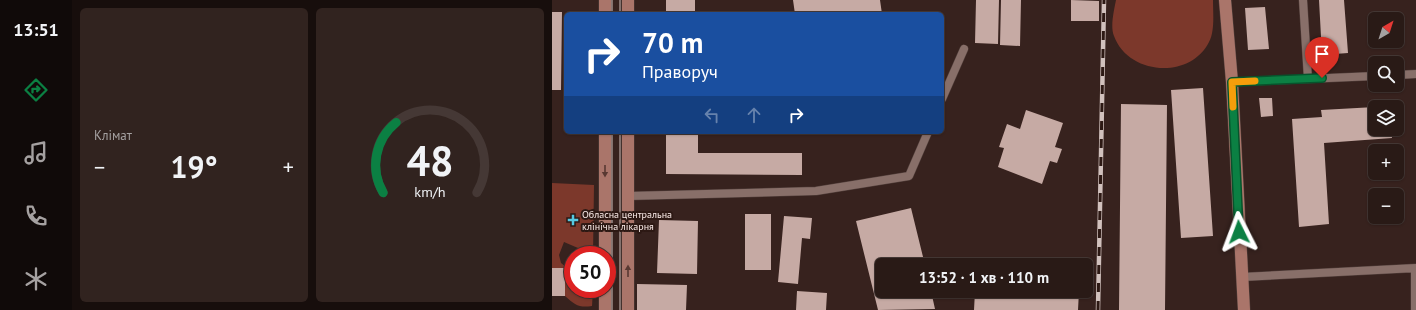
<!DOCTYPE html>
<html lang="uk">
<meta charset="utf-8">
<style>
:root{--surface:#291a16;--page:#31231f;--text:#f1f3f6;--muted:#a5a1a1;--line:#453835;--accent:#0b8043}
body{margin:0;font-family:"PT Sans",sans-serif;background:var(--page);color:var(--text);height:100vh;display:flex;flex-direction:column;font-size:15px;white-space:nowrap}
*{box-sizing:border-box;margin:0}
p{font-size:13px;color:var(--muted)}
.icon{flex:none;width:22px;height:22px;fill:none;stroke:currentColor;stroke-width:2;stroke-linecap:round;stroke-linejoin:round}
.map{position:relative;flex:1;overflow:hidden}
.details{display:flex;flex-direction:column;gap:8px;padding:8px;background:#170e0c;width:480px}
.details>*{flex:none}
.top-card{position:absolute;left:12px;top:12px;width:380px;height:122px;border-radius:6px;box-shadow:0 1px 3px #0004,0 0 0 1px var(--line);background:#1a4fa0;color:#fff;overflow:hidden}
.needle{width:26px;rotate:39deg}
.controls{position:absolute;left:816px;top:12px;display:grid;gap:8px}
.controls a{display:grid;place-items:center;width:36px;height:36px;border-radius:6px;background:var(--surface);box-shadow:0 1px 3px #0004,0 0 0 1px var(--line);font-size:20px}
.speed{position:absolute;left:12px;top:246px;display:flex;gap:8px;font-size:20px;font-weight:700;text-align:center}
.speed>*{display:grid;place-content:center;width:52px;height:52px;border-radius:50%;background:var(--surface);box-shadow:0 1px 3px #0004,0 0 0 1px var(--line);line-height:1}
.speed .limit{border:6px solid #d22;background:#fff;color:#111}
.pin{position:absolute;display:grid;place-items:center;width:34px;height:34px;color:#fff;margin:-41px -17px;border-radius:50% 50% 50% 0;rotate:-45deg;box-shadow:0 0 4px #0007}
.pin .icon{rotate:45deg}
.me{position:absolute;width:44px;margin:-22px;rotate:357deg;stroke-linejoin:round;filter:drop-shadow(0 0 3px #0008)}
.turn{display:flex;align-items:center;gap:14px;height:84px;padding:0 12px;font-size:18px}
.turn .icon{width:52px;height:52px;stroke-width:2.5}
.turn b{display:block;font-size:28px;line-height:34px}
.lanes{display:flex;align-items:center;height:38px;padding:0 12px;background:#0003;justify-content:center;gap:20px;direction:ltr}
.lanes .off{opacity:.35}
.big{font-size:30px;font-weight:600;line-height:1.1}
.details .tile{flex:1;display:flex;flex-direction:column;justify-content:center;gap:6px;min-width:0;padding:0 14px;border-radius:6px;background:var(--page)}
.details .dial{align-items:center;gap:0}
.dial svg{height:104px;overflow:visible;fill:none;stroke:var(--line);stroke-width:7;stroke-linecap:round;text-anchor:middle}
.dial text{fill:var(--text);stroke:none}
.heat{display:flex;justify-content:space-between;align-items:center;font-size:22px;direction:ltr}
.details .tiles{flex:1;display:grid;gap:8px;grid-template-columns:repeat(2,1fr)}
.trip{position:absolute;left:323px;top:258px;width:218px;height:40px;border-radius:6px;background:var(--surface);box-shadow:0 1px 3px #0004,0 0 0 1px var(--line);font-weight:600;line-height:40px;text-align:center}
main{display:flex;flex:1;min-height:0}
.tab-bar{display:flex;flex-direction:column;width:72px;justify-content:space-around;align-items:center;background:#100a09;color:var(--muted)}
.tab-bar .icon{width:28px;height:28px}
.tab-bar .active{color:var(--accent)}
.tab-bar b{font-size:18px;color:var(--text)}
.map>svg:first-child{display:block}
.forest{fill:#7c382b}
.building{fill:#c6aaa4}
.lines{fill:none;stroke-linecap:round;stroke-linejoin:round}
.lane-casing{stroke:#53413d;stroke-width:9}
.secondary-casing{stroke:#53413d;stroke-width:13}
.lane{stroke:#886f69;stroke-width:8}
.secondary{stroke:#aa756a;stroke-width:12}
.tram{stroke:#d1c1bd;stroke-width:1}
.rail-casing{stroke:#d1c1bd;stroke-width:4.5}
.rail{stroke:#2d1914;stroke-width:3;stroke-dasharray:9;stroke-linecap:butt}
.oneway{fill:#593932}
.route-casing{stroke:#07532c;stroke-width:10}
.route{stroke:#0b8043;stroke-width:7}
.slow{stroke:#f59e0b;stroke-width:7}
.poi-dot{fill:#56c9e0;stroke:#2d1914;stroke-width:1.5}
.labels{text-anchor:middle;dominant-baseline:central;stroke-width:4;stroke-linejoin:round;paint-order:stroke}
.poi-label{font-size:10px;fill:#fbece9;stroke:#2d1914;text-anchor:start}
</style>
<main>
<nav class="tab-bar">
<b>13:51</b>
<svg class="icon active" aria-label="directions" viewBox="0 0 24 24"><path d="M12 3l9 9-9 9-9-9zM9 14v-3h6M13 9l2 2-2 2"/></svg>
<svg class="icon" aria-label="music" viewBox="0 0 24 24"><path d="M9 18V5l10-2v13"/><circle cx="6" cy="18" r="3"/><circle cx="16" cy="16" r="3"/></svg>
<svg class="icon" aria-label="phone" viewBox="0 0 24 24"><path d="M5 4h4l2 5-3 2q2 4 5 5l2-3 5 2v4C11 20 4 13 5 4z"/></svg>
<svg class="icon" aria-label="climate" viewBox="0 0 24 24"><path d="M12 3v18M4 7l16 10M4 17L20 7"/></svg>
</nav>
<section class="details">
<div class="tiles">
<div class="tile"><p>Клімат</p>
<div class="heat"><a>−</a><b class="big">19°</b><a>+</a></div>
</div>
<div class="tile dial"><svg viewBox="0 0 100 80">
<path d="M14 69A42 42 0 1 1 86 69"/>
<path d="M14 69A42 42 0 0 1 24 15" stroke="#0b8043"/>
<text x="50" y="56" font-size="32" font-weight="700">48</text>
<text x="50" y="72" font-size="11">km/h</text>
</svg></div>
</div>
</section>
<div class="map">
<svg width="864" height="310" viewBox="0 0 864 310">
<rect width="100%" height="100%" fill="#37221e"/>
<path class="forest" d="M564 0H661C661 13 663 31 657 42 638 80 576 75 562 36 558 27 562 10 564 0Z
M0 183 42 185 41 255H27L26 248 12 242 7 255 9 263 14 267 17 274 21 278V289H41L40 306C27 308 23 305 13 296V268H0Z"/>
<path class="building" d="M114 0H143V14H114Z
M241 0H328L330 14H243Z
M424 0H447L446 44 423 43Z
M449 0H469L468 46 448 45Z
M519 0 547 1V21H519Z
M767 0H792L796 53 770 55Z
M713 7 717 49 696 50 693 8Z
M0 12H10L9 90H0Z
M651 88 661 236 629 238 619 90Z
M707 98H720L721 116 709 117Z
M569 104 615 105 613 310H567Z
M823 107V129H839L840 138 772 143 777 224 747 227 740 119 770 117 769 110Z
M474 110 511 123 503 147 510 149 505 163 498 161 490 184 446 167 452 148 447 147 455 124 468 129Z
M114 132H146V153H250V175L114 174Z
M359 208 373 265H330V291H379L383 309 326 310 304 221Z
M193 214H219V270H193Z
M232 216 260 218 258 239 250 238 246 284 226 282Z
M107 220 146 221 145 274 105 273Z
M0 268H13V296H0Z
M85 284 135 285 134 310H85Z
M245 291 275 293 274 310H244Z
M423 291H527L526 310H422Z"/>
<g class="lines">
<defs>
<path id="lane" d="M751 0 756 79
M845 75 864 74
M680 82 823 76
M390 99 412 49
M76 196 264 191 357 176 376 132
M863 269V310
M690 277 864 268"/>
<path id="secondary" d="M673 0 680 82 692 310
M53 14V0
M76 14V0
M53 255V132
M53 310V289
M76 310V132"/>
</defs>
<use href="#lane" class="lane-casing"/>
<use href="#secondary" class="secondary-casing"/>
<use href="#lane" class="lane"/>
<use href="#secondary" class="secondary"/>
<path class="tram" d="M60 14V0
M68 14V0
M60 310V132
M68 310V132"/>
<defs>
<path id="rail" d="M546 310 552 0"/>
</defs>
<use href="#rail" class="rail-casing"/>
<use href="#rail" class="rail"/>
</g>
<defs><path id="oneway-solid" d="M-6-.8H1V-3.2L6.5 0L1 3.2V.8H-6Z"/></defs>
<g class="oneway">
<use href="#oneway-solid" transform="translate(53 171) rotate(90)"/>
<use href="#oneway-solid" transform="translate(76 271) rotate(-90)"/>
</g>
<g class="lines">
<defs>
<path id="route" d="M687 232 680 82 770 78"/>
</defs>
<use href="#route" class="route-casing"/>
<use href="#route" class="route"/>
<path class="slow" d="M681 107 680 82 703 81"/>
</g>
<path class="poi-dot" d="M19 214h4v4h4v4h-4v4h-4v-4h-4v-4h4z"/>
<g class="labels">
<g class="poi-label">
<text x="30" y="214">Обласна центральна<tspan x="30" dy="12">клінічна лікарня</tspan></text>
</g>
</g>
</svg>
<div class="controls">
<a><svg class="needle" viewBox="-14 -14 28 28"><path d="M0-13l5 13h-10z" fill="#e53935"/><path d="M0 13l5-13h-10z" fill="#a5a1a1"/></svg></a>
<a><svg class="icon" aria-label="search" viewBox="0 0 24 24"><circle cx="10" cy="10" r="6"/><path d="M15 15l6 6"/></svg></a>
<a><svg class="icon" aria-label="layers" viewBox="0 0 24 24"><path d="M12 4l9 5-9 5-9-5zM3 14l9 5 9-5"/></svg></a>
<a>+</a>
<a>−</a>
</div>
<div class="speed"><div class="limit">50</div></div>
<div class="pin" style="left:770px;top:78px;background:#d93025"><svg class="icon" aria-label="arrive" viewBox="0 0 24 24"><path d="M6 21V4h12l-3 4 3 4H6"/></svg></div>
<svg class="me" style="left:687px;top:232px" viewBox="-20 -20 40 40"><path d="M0-17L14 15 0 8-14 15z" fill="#0b8043" stroke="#fff" stroke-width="4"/></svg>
<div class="trip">13:52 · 1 хв · 110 m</div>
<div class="top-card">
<div class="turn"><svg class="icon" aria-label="right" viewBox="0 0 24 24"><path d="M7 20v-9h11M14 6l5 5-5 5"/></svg><div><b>70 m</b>Праворуч</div></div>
<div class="lanes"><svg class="icon off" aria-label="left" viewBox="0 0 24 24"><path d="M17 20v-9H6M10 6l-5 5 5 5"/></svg><svg class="icon off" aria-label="ahead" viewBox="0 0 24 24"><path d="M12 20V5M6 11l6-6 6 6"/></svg><svg class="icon" aria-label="right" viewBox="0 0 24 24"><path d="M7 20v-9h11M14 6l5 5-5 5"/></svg></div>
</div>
</div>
</main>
